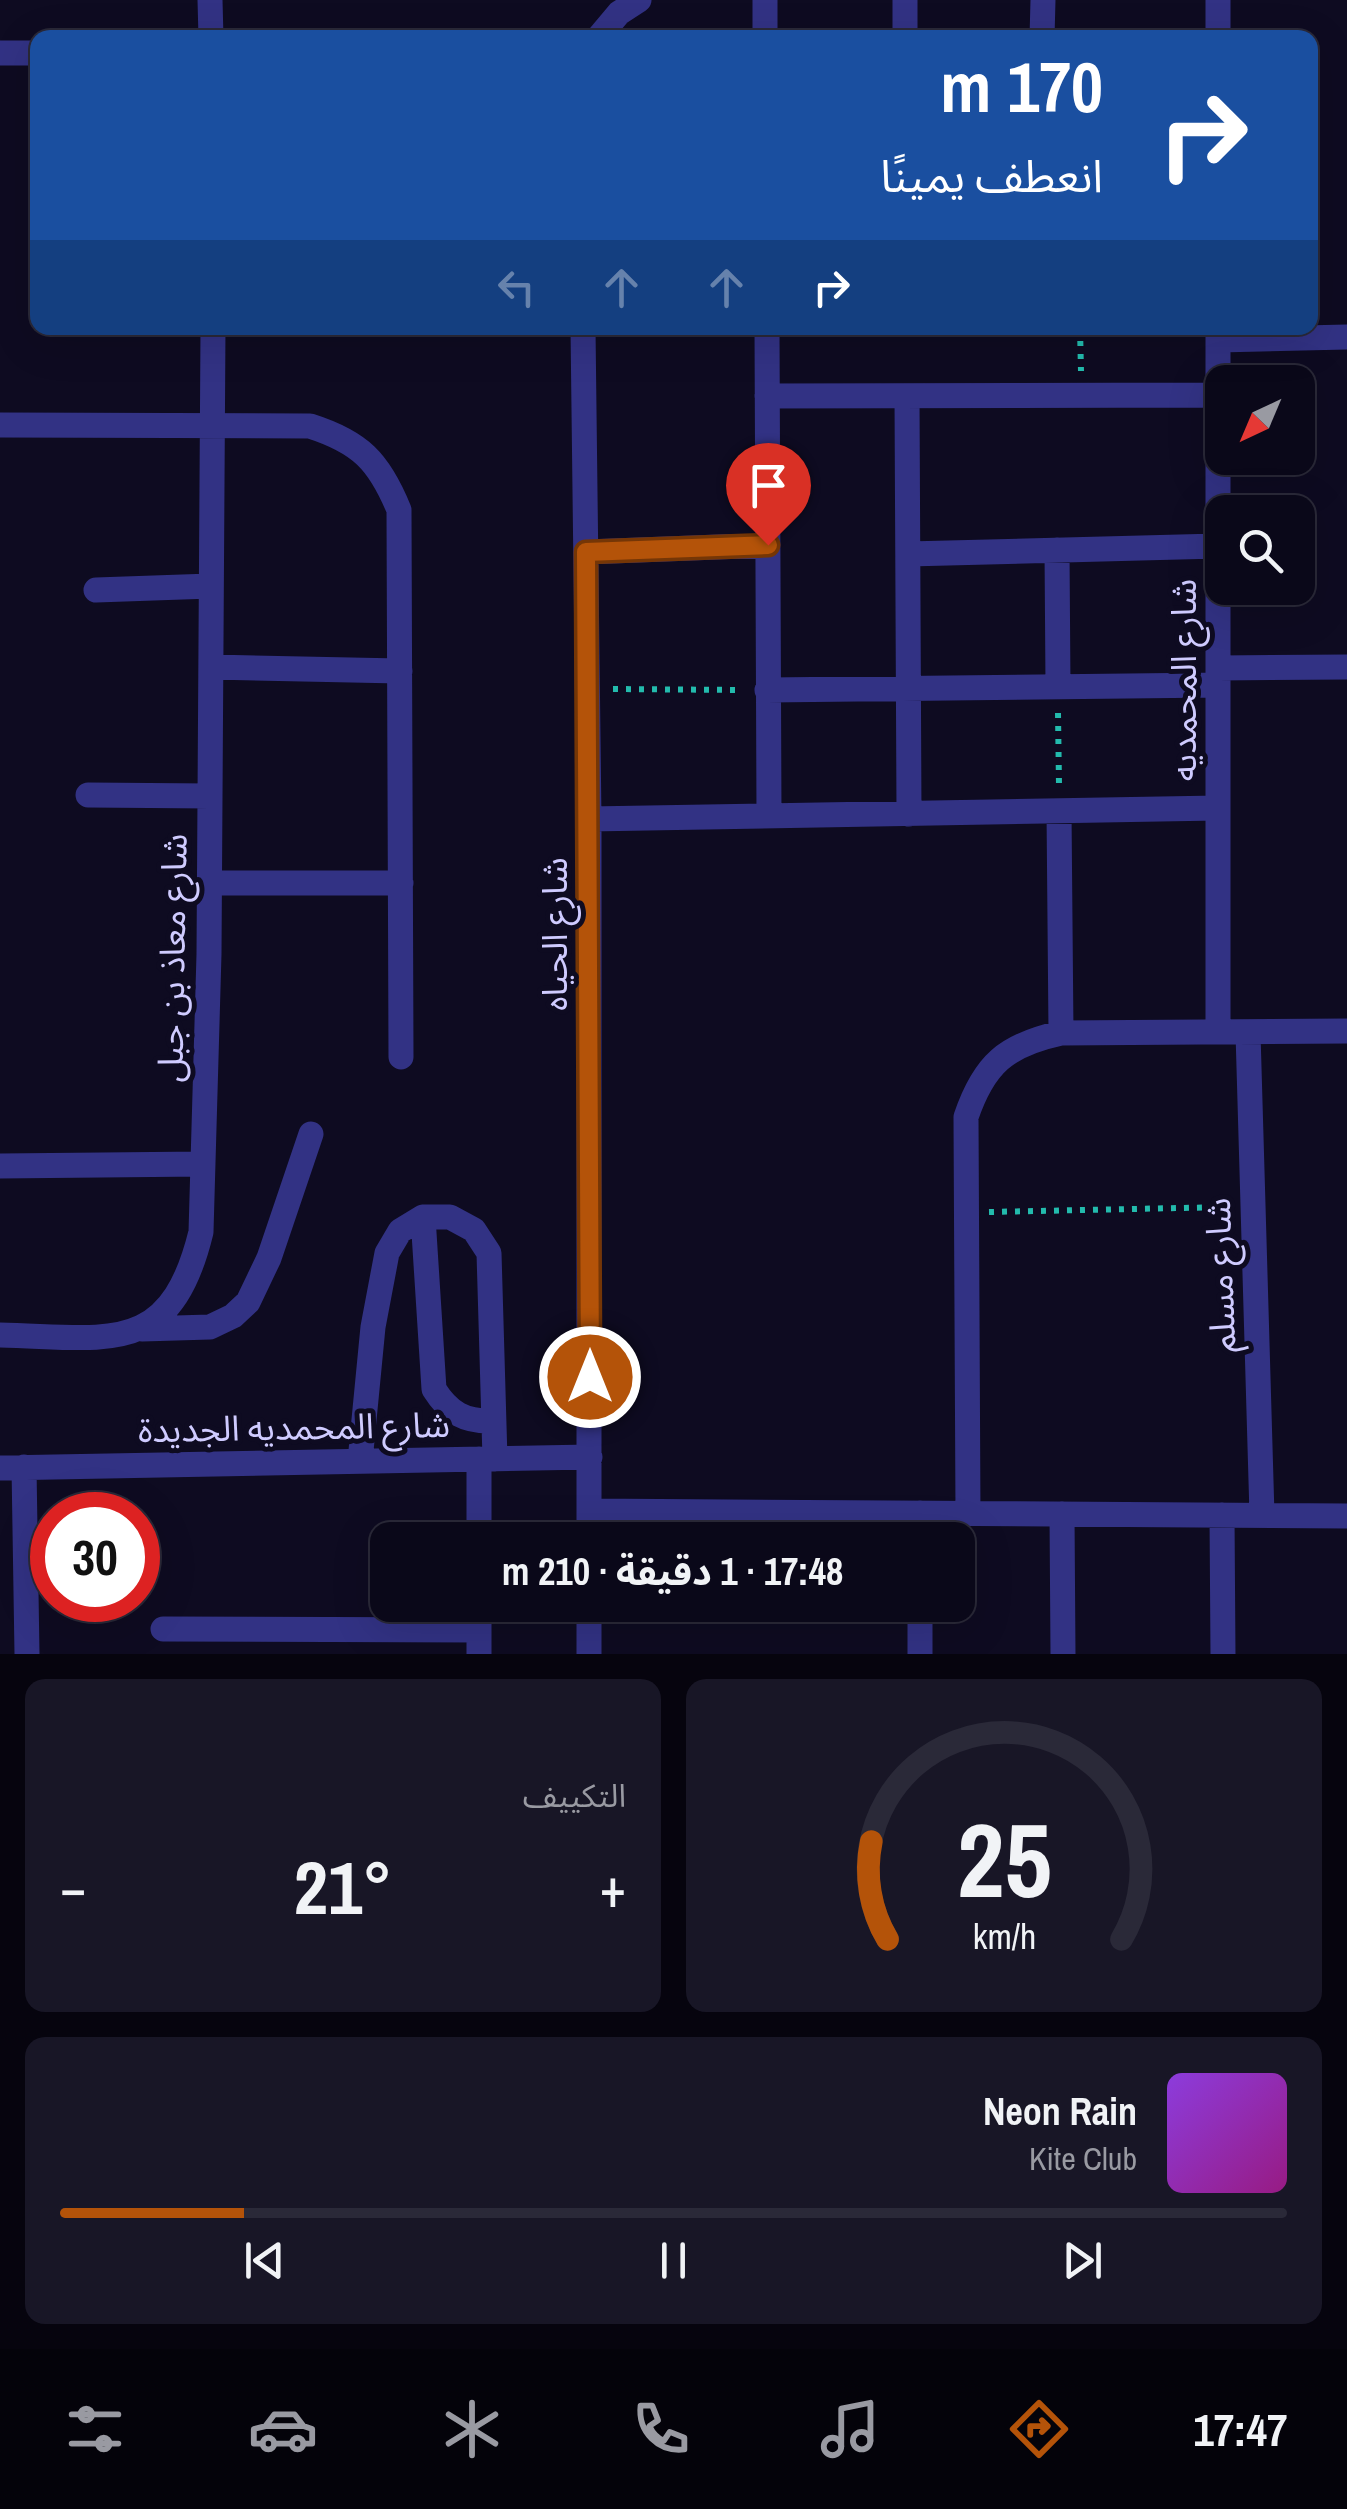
<!DOCTYPE html>
<html lang="ar">
<meta charset="utf-8">
<style>
:root{--surface:#0a0819;--page:#181626;--text:#f1f3f6;--muted:#999aa2;--line:#2a2938;--accent:#b45309}
body{margin:0;font-family:"Archivo Narrow","Noto Sans Arabic",sans-serif;background:var(--page);color:var(--text);direction:rtl;height:100vh;display:flex;flex-direction:column;font-size:38px;white-space:nowrap}
*{box-sizing:border-box;margin:0}
p{font-size:32px;color:var(--muted)}
.icon{flex:none;width:55px;height:55px;fill:none;stroke:currentColor;stroke-width:2;stroke-linecap:round;stroke-linejoin:round}
.map{position:relative;height:1654px;overflow:hidden;direction:ltr}
.details{display:flex;flex-direction:column;gap:25px;padding:25px;background:#06040e;flex:1}
.details>*{flex:none}
.hud{position:absolute;left:30px;top:30px;width:1288px;height:305px;border-radius:20px;box-shadow:0 10px 40px #0002,0 0 0 2px var(--line);direction:rtl;background:#1a4fa0;color:#fff;overflow:hidden}
.needle{width:65px;rotate:224deg}
.fabs{position:absolute;left:1205px;top:365px;display:grid;gap:20px}
.fabs a{display:grid;place-items:center;width:110px;height:110px;border-radius:20px;background:var(--surface);box-shadow:0 10px 40px #0002,0 0 0 2px var(--line);font-size:50px}
.speed{position:absolute;left:30px;top:1492px;display:flex;gap:20px;font-size:50px;font-weight:700;text-align:center}
.speed>*{display:grid;place-content:center;width:130px;height:130px;border-radius:50%;background:var(--surface);box-shadow:0 10px 40px #0002,0 0 0 2px var(--line);line-height:1}
.speed .limit{border:15px solid #d22;background:#fff;color:#111}
.pin{position:absolute;display:grid;place-items:center;width:85px;height:85px;color:#fff;margin:-102px -42px;border-radius:50% 50% 50% 0;rotate:-45deg;box-shadow:0 0 10px #0007}
.pin .icon{rotate:45deg}
.me{position:absolute;width:110px;margin:-55px;rotate:0deg;stroke-linejoin:round;filter:drop-shadow(0 0 8px #0008)}
.turn{display:flex;align-items:center;gap:35px;height:210px;padding:0 50px;font-size:45px}
.turn .icon{width:130px;height:130px;stroke-width:2.5}
.turn b{display:block;font-size:70px;line-height:85px}
.lanes{display:flex;align-items:center;height:95px;padding:0 50px;background:#0003;justify-content:center;gap:50px;direction:ltr}
.lanes .off{opacity:.35}
.big{font-size:75px;font-weight:700;line-height:1.1}
.details .tile{flex:1;display:flex;flex-direction:column;justify-content:center;gap:15px;min-width:0;padding:0 35px;border-radius:20px;background:var(--page)}
.details .dial{align-items:center;gap:0}
.dial svg{height:260px;overflow:visible;fill:none;stroke:var(--line);stroke-width:7;stroke-linecap:round;text-anchor:middle}
.dial text{fill:var(--text);stroke:none}
.song{display:flex;align-items:center;gap:30px}
.cover{width:120px;height:120px;border-radius:15px;background:linear-gradient(135deg,hsl(270 70% 55%),hsl(310 70% 35%))}
.played{height:10px;border-radius:5px;background:linear-gradient(90deg,var(--accent) 15%,var(--line) 15%)}
.keys{display:flex;justify-content:space-around;direction:ltr}
.heat{display:flex;justify-content:space-between;align-items:center;font-size:55px;direction:ltr}
.details .tiles{flex:1;display:grid;gap:25px;grid-template-columns:1fr 1fr}
.tile:last-child{grid-column:span 2}
.trip{position:absolute;left:370px;top:1522px;width:605px;height:100px;border-radius:20px;background:var(--surface);box-shadow:0 10px 40px #0002,0 0 0 2px var(--line);font-weight:700;line-height:100px;text-align:center;direction:rtl}
.dock{display:flex;height:160px;justify-content:space-around;align-items:center;background:#04030a;color:var(--muted)}
.dock .icon{width:70px;height:70px}
.dock .current{color:var(--accent)}
.dock b{font-size:45px;color:var(--text)}
.map>svg:first-child{display:block}
.lines{fill:none;stroke-linecap:round;stroke-linejoin:round}
.path{stroke:#23bbad;stroke-width:6;stroke-dasharray:5 8;stroke-linecap:butt}
.minor{stroke:#323284;stroke-width:25}
.route-casing{stroke:#753606;stroke-width:25}
.route{stroke:#b45309;stroke-width:18}
.labels{text-anchor:middle;dominant-baseline:central;stroke-width:10;stroke-linejoin:round;paint-order:stroke}
.street-label{font-size:35px;fill:#cfcbff;stroke:#0e0b21}
</style>
<div class="map">
<svg width="1347" height="1654" viewBox="0 0 1347 1654">
<rect width="100%" height="100%" fill="#0e0b21"/>
<g class="lines">
<path class="path" d="M1080 328 1081 371
M613 689 741 690
M1058 713 1059 785
M989 1212 1227 1207"/>
<path class="minor" d="M210 0 211 38
M765 0V38
M905 0V38
M1218 0V38
M598 38 619 13 639 0
M1042 38 1043 0
M0 53H38
M583 328 589 819V1540
M767 328 769 816
M1218 340 1347 337
M767 396 1218 395
M907 396 909 814
M0 425 310 426C360 442 379 461 399 510L401 1057
M1057 550 1058 687
M586 552 768 545
M908 554 1218 546
M96 590 211 586
M211 667 400 671
M1218 668 1347 667
M767 690 1217 685
M88 795 210 796
M1059 811 1061 1033
M589 819 1218 808
M209 883H401
M1218 1032V328
M1248 1033 1262 1515
M0 1166 203 1164
M423 1217 434 1389C449 1413 465 1422 493 1421
M142 1329 210 1327 233 1316 248 1302 269 1258 311 1134
M0 1335C107 1337 170 1359 201 1232L209 954 213 328
M360 1461 373 1327 387 1253 400 1231 423 1217H450L474 1230 489 1253 495 1459
M24 1467 27 1654
M0 1468 590 1457
M589 1511 1347 1516
M920 1513V1540
M968 1514 966 1117C984 1064 1006 1045 1061 1033L1347 1031
M1062 1514 1063 1654
M1222 1515 1223 1654
M479 1540V1459
M479 1605V1654
M920 1605V1654
M163 1629 479 1630
M589 1654V1605"/>
</g>
<g class="lines">
<defs>
<path id="route" d="M590 1377 586 552 768 545"/>
</defs>
<use href="#route" class="route-casing"/>
<use href="#route" class="route"/>
</g>
<g class="labels">
<g class="street-label">
<text transform="translate(1183 680) rotate(-90)">شارع المحمديه</text>
<text transform="translate(554 934) rotate(-90)">شارع الحياه</text>
<text transform="translate(172 958) rotate(-89)">شارع معاذ بن جبل</text>
<text transform="translate(1220 1275) rotate(-92)">شارع مسلم</text>
<text transform="translate(294 1427) rotate(-1)">شارع المحمديه الجديدة</text>
</g>
</g>
</svg>
<div class="fabs">
<a><svg class="needle" viewBox="-14 -14 28 28"><path d="M0-13l5 13h-10z" fill="#e53935"/><path d="M0 13l5-13h-10z" fill="#999aa2"/></svg></a>
<a><svg class="icon" aria-label="search" viewBox="0 0 24 24"><circle cx="10" cy="10" r="6"/><path d="M15 15l6 6"/></svg></a>
</div>
<div class="speed"><div class="limit">30</div></div>
<div class="pin" style="left:768px;top:545px;background:#d93025"><svg class="icon" aria-label="arrive" viewBox="0 0 24 24"><path d="M6 21V4h12l-3 4 3 4H6"/></svg></div>
<svg class="me" style="left:590px;top:1377px" viewBox="-20 -20 40 40"><circle r="17" fill="#b45309" stroke="#fff" stroke-width="3"/><path d="M0-11L8 9 0 5-8 9z" fill="#fff"/></svg>
<div class="trip">17:48 · 1 دقيقة · 210 m</div>
<div class="hud">
<div class="turn"><svg class="icon" aria-label="right" viewBox="0 0 24 24"><path d="M7 20v-9h11M14 6l5 5-5 5"/></svg><div><b>170 m</b>انعطف يمينًا</div></div>
<div class="lanes"><svg class="icon off" aria-label="left" viewBox="0 0 24 24"><path d="M17 20v-9H6M10 6l-5 5 5 5"/></svg><svg class="icon off" aria-label="ahead" viewBox="0 0 24 24"><path d="M12 20V5M6 11l6-6 6 6"/></svg><svg class="icon off" aria-label="ahead" viewBox="0 0 24 24"><path d="M12 20V5M6 11l6-6 6 6"/></svg><svg class="icon" aria-label="right" viewBox="0 0 24 24"><path d="M7 20v-9h11M14 6l5 5-5 5"/></svg></div>
</div>
</div>
<section class="details">
<div class="tiles">
<div class="tile dial"><svg viewBox="0 0 100 80">
<path d="M14 69A42 42 0 1 1 86 69"/>
<path d="M14 69A42 42 0 0 1 9 39" stroke="#b45309"/>
<text x="50" y="56" font-size="32" font-weight="700">25</text>
<text x="50" y="72" font-size="11">km/h</text>
</svg></div>
<div class="tile"><p>التكييف</p>
<div class="heat"><a>−</a><b class="big">21°</b><a>+</a></div>
</div>
<div class="tile">
<div class="song"><i class="cover"></i><div><b>Neon Rain</b><p>Kite Club</p></div></div>
<div class="played"></div>
<div class="keys"><svg class="icon" aria-label="previous" viewBox="0 0 24 24"><path d="M18 5L8 12l10 7zM5 5v14"/></svg><svg class="icon" aria-label="pause" viewBox="0 0 24 24"><path d="M8 5v14M16 5v14"/></svg><svg class="icon" aria-label="next" viewBox="0 0 24 24"><path d="M6 5l10 7-10 7zM19 5v14"/></svg></div>
</div>
</div>
</section>
<nav class="dock">
<b>17:47</b>
<svg class="icon current" aria-label="directions" viewBox="0 0 24 24"><path d="M12 3l9 9-9 9-9-9zM9 14v-3h6M13 9l2 2-2 2"/></svg>
<svg class="icon" aria-label="music" viewBox="0 0 24 24"><path d="M9 18V5l10-2v13"/><circle cx="6" cy="18" r="3"/><circle cx="16" cy="16" r="3"/></svg>
<svg class="icon" aria-label="phone" viewBox="0 0 24 24"><path d="M5 4h4l2 5-3 2q2 4 5 5l2-3 5 2v4C11 20 4 13 5 4z"/></svg>
<svg class="icon" aria-label="climate" viewBox="0 0 24 24"><path d="M12 3v18M4 7l16 10M4 17L20 7"/></svg>
<svg class="icon" aria-label="car" viewBox="0 0 24 24"><path d="M5 17H2v-5l4-1 3-4h7l3 4 3 1v5h-3M9 17h6M6 11h13"/><circle cx="7" cy="17" r="2"/><circle cx="17" cy="17" r="2"/></svg>
<svg class="icon" aria-label="filters" viewBox="0 0 24 24"><path d="M4 7h16M4 17h16"/><circle cx="9" cy="7" r="2"/><circle cx="15" cy="17" r="2"/></svg>
</nav>
